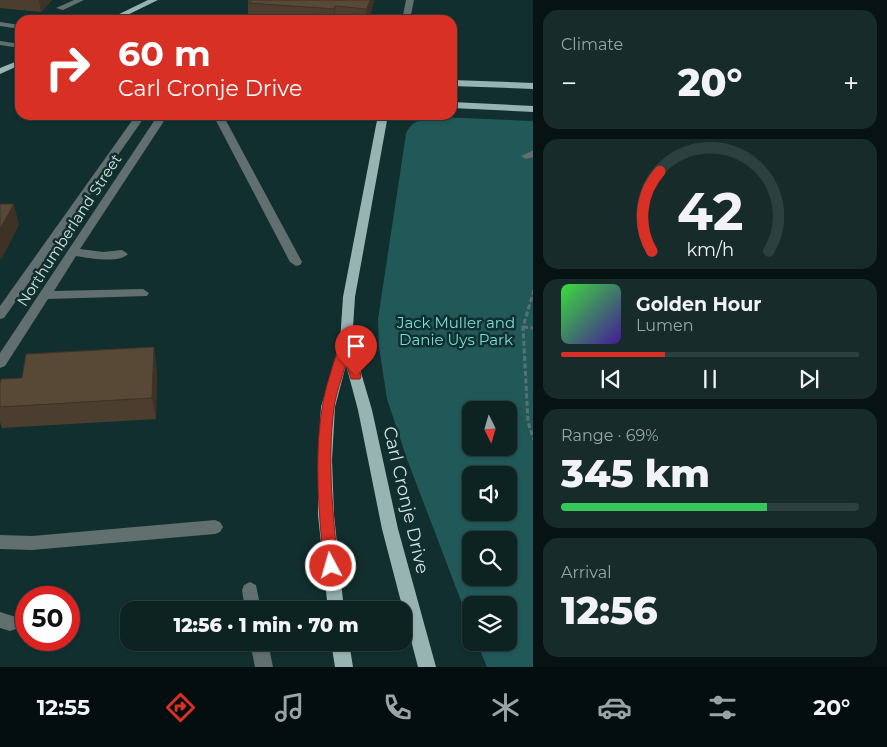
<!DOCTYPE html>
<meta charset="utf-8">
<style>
:root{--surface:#0d2322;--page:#162b2a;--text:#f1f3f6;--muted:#9aa4a5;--line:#2d4040;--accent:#d93025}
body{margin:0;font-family:Montserrat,sans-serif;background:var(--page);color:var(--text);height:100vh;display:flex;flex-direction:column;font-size:19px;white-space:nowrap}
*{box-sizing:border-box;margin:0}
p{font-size:16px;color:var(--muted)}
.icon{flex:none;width:28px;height:28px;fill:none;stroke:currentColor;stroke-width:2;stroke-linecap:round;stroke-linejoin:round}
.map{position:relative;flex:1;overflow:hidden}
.side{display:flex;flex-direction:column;gap:10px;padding:10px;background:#071313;width:354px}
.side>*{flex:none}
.top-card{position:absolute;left:15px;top:15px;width:442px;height:105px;border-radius:15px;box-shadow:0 1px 4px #0004,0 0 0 1px var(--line);background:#d93025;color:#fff;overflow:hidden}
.needle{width:32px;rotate:175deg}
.buttons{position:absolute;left:462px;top:401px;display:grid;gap:10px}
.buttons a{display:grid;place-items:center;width:55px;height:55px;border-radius:10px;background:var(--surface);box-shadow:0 1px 4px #0004,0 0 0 1px var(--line);font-size:25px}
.speed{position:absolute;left:15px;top:586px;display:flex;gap:10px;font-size:25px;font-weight:700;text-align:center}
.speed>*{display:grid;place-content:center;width:65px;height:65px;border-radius:50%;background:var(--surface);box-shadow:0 1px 4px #0004,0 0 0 1px var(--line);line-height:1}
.speed .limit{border:8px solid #d22;background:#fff;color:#111}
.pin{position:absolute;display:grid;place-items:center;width:42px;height:42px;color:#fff;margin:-51px -21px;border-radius:50% 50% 50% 0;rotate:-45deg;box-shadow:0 0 5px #0007}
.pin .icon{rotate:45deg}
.me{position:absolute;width:55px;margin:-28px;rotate:354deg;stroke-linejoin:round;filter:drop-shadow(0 0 4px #0008)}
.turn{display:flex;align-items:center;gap:18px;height:105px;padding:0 20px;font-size:22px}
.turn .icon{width:65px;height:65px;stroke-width:2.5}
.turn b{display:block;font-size:35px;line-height:42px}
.big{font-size:38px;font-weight:800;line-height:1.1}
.side .tile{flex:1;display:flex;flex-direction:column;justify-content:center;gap:8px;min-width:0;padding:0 18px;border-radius:15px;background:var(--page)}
.side .dial{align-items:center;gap:0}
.dial svg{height:130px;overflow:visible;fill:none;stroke:var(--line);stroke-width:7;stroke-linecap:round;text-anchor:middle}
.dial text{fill:var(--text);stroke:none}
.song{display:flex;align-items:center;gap:15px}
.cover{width:60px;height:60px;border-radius:8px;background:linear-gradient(135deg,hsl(120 70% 55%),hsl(260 70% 35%))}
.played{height:5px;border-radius:2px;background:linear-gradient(90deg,var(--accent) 35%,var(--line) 35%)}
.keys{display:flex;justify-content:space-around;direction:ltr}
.heat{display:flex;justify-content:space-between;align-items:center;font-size:28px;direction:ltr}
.charge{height:8px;border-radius:4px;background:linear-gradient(90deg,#34c759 69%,var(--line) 0)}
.trip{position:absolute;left:120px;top:601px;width:292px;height:50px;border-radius:15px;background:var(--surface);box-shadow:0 1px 4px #0004,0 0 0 1px var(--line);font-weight:800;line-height:50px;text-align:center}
.tab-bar{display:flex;height:80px;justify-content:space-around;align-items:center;background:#050e0e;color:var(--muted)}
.tab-bar .icon{width:35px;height:35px}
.tab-bar .active{color:var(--accent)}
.tab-bar b{font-size:22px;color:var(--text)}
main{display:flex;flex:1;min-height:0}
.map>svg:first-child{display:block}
.green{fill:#215958;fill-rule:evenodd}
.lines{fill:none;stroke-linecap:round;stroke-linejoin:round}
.path{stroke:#587170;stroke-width:3;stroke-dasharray:5 2.5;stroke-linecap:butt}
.minor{fill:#616f6e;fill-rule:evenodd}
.major{fill:#98b4b2;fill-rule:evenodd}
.wall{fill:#4c3e2e}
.shaded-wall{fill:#3e3226}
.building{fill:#584836;stroke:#3e3226}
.route{fill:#d93025;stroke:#8d1f18}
.labels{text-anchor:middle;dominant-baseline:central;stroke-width:5;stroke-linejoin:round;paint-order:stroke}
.street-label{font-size:15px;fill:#d1e2e1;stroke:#112f2e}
.park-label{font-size:15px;fill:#78deda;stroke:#112f2e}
.near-street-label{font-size:18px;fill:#d1e2e1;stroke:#112f2e}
</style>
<main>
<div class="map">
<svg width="534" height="667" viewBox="0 0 534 667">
<rect width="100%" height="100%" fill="#112f2e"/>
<path class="green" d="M439 117 533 121V667H487L477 643 509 642V605H471V627L407 459 387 399 379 347 378 319 406 134C412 119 424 119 439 117ZM471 410H509V448H471ZM471 475H509V512H471ZM471 540H509V578H471Z"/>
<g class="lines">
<path class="path" d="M534 290 523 327 528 422 534 440
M523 327 534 328"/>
<path class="minor" d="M74 0H84L63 10 56 8Z
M406 0H414L410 20H402Z
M0 22 20 25V29L0 26Z
M0 41 20 44V48L0 45Z
M136 115H146L4 318 0 319V306Z
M158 115H168L80 249 103 252 122 250 128 254C118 264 89 258 76 256L54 291 143 289 149 293 147 296 48 299 5 366 0 368V353Z
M213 115H223L302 262 300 265 296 266 290 262Z
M534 150V157L526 159 521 156Z
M215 520 220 522 223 527 220 532 215 534 32 550 0 549V535L32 536Z
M250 582 256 585 261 610H245L242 590 244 585Z
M0 612 16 617 19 623 16 629 10 631 0 628Z
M250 642H268L273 667H255Z"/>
<path class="major" d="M148 0H158L117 20H107Z
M20 60V65L0 74V68Z
M452 80 534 83V89L452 86Z
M452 102 534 106V112L452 108Z
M378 115H388L355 297 352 342 372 410 398 529 436 667H418L382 529 358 410 346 365 335 407 332 460 334 515 344 610H328L318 515V460L321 407 340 342 343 297Z
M331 642H349L353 667H335Z"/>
</g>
<path class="wall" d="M0 0H52L41 12 0 8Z
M248 0H374L369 20H250L249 17H248Z
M157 368 156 419 2 428 0 422V382Z"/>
<path class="shaded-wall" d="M39 0H52L41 12Z
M370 0H374L369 20H366L367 9Z
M335 6 334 20V9Z
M14 204 19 225 1 260 0 256V229Z
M154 347 157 368 156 419 152 398Z"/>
<path class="building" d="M251 0H370L367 9 335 6 334 9 249 3Z
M0 204H14L0 229Z
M154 347 152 398 0 407V382L1 379 22 378 26 354Z"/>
<path class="route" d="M346 338 352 342 361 376 360 379H351L346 363C342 378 336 393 334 408 327 460 333 514 338 566L336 570 331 572 326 570 324 566C319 514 314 460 322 409 325 386 334 364 340 342Z"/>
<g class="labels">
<g class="street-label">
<text transform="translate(69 230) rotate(-57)">Northumberland Street</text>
</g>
<g class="park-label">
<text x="456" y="322">Jack Muller and<tspan x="456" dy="17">Danie Uys Park</tspan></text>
</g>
<g class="near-street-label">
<text transform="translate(406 500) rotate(77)">Carl Cronje Drive</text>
</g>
</g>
</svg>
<div class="buttons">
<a><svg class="needle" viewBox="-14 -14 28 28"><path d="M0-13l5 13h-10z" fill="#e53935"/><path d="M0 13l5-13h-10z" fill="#9aa4a5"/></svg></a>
<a><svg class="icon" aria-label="sound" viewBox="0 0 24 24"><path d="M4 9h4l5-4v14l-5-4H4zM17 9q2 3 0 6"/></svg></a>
<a><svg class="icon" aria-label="search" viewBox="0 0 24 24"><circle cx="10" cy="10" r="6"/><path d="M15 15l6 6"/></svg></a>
<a><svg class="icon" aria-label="layers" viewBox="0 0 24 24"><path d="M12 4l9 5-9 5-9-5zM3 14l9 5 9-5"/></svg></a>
</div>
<div class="speed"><div class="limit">50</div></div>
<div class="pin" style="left:356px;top:376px;background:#d93025"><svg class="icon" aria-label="arrive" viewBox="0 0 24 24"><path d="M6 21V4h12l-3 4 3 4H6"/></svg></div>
<svg class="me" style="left:331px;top:566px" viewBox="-20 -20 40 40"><circle r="17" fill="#d93025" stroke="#fff" stroke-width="3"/><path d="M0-11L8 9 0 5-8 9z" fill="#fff"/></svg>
<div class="trip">12:56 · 1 min · 70 m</div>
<div class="top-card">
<div class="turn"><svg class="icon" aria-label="right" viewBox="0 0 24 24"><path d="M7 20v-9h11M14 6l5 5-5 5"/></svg><div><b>60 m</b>Carl Cronje Drive</div></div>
</div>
</div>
<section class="side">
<div class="tile"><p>Climate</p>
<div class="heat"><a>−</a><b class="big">20°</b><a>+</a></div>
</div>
<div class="tile dial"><svg viewBox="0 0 100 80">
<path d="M14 69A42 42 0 1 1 86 69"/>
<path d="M14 69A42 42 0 0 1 19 20" stroke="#d93025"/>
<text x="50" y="56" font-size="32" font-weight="700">42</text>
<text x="50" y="72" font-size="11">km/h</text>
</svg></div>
<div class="tile">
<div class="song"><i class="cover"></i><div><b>Golden Hour</b><p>Lumen</p></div></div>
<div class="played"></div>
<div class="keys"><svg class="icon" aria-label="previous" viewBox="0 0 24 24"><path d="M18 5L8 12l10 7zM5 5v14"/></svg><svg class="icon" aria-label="pause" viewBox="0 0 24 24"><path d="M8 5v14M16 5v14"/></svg><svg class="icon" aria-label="next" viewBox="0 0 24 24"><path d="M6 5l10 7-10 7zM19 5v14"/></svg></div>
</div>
<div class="tile"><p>Range · 69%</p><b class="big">345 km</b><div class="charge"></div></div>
<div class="tile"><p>Arrival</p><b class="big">12:56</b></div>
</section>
</main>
<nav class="tab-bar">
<b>12:55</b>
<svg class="icon active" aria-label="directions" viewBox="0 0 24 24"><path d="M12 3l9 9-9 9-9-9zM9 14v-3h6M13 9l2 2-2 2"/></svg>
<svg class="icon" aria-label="music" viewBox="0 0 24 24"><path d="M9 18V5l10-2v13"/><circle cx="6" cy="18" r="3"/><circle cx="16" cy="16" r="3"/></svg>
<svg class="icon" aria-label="phone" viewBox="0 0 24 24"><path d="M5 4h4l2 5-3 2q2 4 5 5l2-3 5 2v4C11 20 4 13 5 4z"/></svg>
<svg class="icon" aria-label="climate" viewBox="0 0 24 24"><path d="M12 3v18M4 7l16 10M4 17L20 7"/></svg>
<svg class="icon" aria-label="car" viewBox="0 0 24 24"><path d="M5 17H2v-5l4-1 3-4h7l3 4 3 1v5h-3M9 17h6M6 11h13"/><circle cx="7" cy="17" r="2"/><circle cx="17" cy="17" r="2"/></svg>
<svg class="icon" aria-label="filters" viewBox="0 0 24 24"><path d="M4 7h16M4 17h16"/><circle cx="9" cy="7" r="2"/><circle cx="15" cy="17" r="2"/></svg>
<b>20°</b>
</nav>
